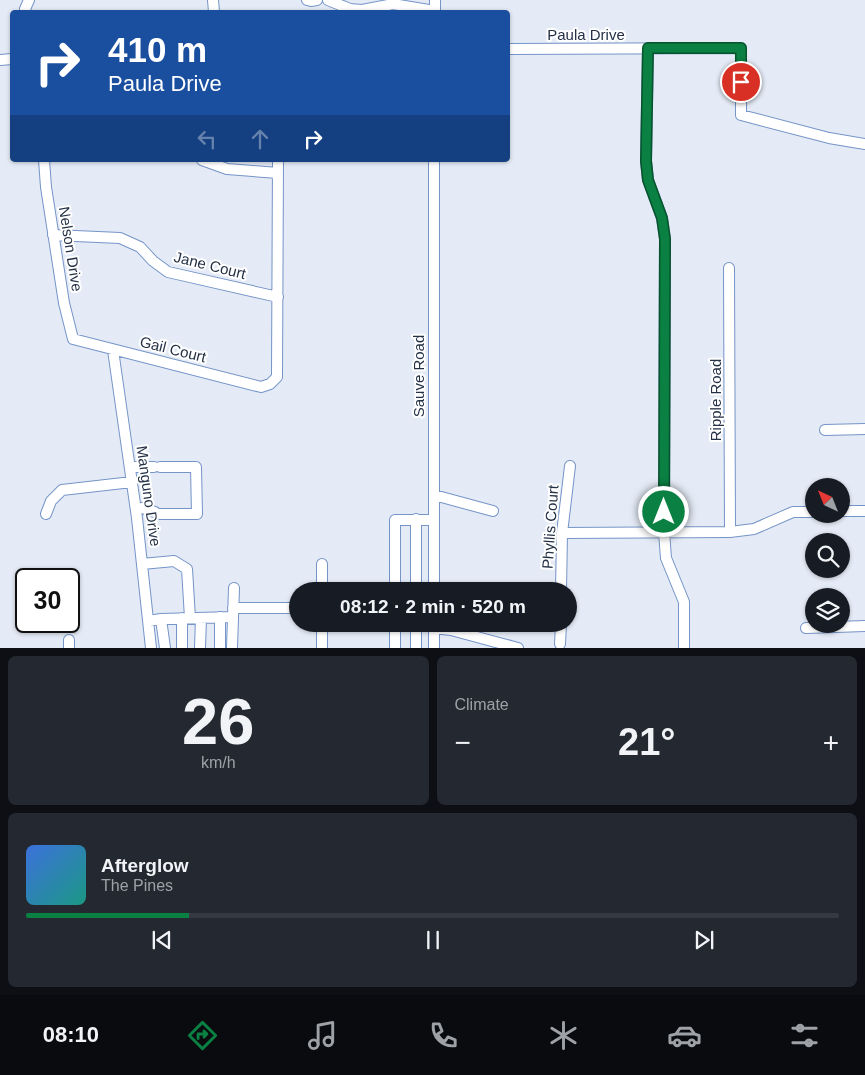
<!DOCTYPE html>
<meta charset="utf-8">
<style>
:root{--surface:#171b24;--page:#242831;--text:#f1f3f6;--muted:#9ea1a6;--line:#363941;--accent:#0b8043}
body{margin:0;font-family:Helvetica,sans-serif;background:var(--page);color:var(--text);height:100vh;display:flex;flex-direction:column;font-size:19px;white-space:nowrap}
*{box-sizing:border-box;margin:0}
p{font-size:16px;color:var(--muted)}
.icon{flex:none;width:28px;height:28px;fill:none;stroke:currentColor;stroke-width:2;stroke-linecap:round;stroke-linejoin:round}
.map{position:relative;height:648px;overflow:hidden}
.panel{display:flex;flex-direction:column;gap:8px;padding:8px;background:#0d0f14;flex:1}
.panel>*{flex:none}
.top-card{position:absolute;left:10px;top:10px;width:500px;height:152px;border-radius:5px;box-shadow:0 1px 4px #0004;background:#1a4fa0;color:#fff;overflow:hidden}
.needle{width:32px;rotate:317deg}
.controls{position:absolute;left:805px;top:478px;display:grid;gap:10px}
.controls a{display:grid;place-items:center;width:45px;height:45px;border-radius:50%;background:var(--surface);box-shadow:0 1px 4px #0004;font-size:25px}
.speed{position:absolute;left:15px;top:568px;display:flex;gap:10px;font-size:25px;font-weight:700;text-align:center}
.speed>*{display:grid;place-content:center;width:65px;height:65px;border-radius:50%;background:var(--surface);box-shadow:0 1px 4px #0004;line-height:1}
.speed .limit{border:2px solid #111;border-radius:8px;background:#fff;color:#111}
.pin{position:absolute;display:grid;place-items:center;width:42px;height:42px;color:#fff;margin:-21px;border:2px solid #fff;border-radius:50%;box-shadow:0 1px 5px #0007}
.me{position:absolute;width:55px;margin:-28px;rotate:0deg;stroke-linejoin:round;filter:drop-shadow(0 0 4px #0008)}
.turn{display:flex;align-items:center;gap:18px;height:105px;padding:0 15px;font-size:22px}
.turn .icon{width:65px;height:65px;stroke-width:2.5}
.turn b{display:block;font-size:35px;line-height:42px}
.lanes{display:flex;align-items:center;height:48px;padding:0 15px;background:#0003;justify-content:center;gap:25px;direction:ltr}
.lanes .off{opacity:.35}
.big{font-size:38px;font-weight:700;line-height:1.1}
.panel .tile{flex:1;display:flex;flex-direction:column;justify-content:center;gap:8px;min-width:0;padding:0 18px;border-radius:8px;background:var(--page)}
.panel .dial{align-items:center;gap:0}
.dial b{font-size:65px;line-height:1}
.song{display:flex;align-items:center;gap:15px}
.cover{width:60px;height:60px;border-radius:8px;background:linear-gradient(135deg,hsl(220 70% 55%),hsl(170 70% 35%))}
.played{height:5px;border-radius:2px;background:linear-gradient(90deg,var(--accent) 20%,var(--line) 20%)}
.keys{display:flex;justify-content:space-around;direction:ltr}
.heat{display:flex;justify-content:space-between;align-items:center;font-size:28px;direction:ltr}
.panel .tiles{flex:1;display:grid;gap:8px;grid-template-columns:1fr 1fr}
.tile:last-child{grid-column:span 2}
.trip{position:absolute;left:289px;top:582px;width:288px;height:50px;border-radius:25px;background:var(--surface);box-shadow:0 1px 4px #0004;font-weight:700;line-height:50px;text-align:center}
.tabs{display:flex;height:80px;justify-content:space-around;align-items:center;background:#090b0e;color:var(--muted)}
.tabs .icon{width:35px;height:35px}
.tabs .active{color:var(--accent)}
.tabs b{font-size:22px;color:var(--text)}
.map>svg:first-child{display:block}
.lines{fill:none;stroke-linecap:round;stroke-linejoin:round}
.minor-casing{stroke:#7594c8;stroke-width:12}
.minor{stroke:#fff;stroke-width:10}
.route-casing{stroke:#07532c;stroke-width:12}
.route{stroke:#0b8043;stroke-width:9}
.labels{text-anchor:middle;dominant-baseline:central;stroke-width:4;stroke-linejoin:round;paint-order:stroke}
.street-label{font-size:15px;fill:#243146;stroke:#fff}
</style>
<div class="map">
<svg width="865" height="648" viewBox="0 0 865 648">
<rect width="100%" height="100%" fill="#e4ebf6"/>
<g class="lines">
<defs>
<path id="minor" d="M213 0 214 12
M307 0 311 1 317 0
M328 0 350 9 362 10 393 4 435 11
M435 0V12
M26 12 25 9 29 0
M648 48 646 161 648 180 662 218 665 239 664 532 666 558 684 602V648
M508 49 741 48V115L829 138 865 144
M0 60 12 59
M44 160 46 187 64 303 73 339 261 387 270 384 277 377 278 160
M202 160 227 169 278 173
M53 235 120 238 140 247 153 261 168 272 278 297
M729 268 730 532
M113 350 137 518 151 648
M825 430 865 429
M130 467H154
M160 467H196L197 514H160
M434 495 493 511
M136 509 142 508 155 512
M841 511H865
M46 514 51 501 62 490 132 482
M416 519V591
M562 533 730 532 754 529 793 512H814
M142 564 174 561 187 569 190 618
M322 591V564
M395 591V520H434
M434 591V160
M561 591 562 533 570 466
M233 608H298
M161 619 165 648
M148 621 161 619 233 617
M395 624V648
M416 624V648
M434 624V648
M434 628 451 630 518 648
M806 628 865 626
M560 644 561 624
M69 648V640
M182 648V618
M200 648 201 618
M220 648V617
M232 648 234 588
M322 648V624"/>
</defs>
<use href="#minor" class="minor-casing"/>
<use href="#minor" class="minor"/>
</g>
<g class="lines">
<defs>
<path id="route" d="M664 512 665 239 662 218 648 180 646 161 648 48H741V82"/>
</defs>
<use href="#route" class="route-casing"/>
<use href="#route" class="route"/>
</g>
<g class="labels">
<g class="street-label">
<text x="586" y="34">Paula Drive</text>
<text transform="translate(71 249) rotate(81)">Nelson Drive</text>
<text transform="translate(210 265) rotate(14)">Jane Court</text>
<text transform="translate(173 349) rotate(14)">Gail Court</text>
<text transform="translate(418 376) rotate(-90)">Sauve Road</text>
<text transform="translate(715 400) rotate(-90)">Ripple Road</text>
<text transform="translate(149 496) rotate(82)">Manguno Drive</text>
<text transform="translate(550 527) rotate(-86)">Phyllis Court</text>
</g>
</g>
</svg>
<div class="controls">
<a><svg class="needle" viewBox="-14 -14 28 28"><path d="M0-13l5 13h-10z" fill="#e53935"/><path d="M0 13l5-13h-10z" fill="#9ea1a6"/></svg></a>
<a><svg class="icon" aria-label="search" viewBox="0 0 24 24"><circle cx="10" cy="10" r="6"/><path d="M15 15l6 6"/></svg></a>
<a><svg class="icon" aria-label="layers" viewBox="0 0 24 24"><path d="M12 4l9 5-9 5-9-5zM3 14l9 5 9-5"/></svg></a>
</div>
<div class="speed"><div class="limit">30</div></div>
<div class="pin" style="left:741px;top:82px;background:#d93025"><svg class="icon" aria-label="arrive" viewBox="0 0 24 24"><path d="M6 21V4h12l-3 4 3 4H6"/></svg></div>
<svg class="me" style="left:664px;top:512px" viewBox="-20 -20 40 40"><circle r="17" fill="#0b8043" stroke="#fff" stroke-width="3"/><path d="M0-11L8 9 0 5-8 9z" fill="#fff"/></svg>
<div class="trip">08:12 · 2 min · 520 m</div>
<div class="top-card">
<div class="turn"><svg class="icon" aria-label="right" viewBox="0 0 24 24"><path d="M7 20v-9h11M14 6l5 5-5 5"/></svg><div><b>410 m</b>Paula Drive</div></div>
<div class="lanes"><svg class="icon off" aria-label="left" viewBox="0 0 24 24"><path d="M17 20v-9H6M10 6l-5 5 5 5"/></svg><svg class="icon off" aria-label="ahead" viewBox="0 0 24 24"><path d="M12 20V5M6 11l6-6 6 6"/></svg><svg class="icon" aria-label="right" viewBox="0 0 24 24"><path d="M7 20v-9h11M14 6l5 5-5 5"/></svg></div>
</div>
</div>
<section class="panel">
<div class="tiles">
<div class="tile dial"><b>26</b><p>km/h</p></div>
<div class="tile"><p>Climate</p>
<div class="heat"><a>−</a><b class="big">21°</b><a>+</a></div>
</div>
<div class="tile">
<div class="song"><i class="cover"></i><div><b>Afterglow</b><p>The Pines</p></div></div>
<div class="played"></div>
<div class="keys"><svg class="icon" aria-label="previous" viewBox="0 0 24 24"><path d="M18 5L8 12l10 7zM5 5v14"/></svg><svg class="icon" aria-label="pause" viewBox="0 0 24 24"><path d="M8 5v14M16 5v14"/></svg><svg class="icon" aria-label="next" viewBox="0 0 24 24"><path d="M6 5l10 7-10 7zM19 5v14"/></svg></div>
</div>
</div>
</section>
<nav class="tabs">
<b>08:10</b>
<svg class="icon active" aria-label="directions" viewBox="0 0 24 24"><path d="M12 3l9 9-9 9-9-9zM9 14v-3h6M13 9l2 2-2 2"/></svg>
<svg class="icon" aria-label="music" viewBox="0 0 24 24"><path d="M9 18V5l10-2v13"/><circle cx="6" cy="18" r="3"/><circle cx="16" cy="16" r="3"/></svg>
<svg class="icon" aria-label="phone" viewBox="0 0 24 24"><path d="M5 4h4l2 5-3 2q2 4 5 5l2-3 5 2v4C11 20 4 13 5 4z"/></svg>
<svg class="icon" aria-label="climate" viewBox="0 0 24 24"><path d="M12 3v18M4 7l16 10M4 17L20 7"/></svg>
<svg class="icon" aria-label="car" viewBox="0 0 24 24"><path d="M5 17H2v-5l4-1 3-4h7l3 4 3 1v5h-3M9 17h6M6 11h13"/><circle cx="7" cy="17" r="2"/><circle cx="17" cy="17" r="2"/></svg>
<svg class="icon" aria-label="filters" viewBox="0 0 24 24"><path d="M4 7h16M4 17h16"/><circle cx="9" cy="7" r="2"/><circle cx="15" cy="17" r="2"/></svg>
</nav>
